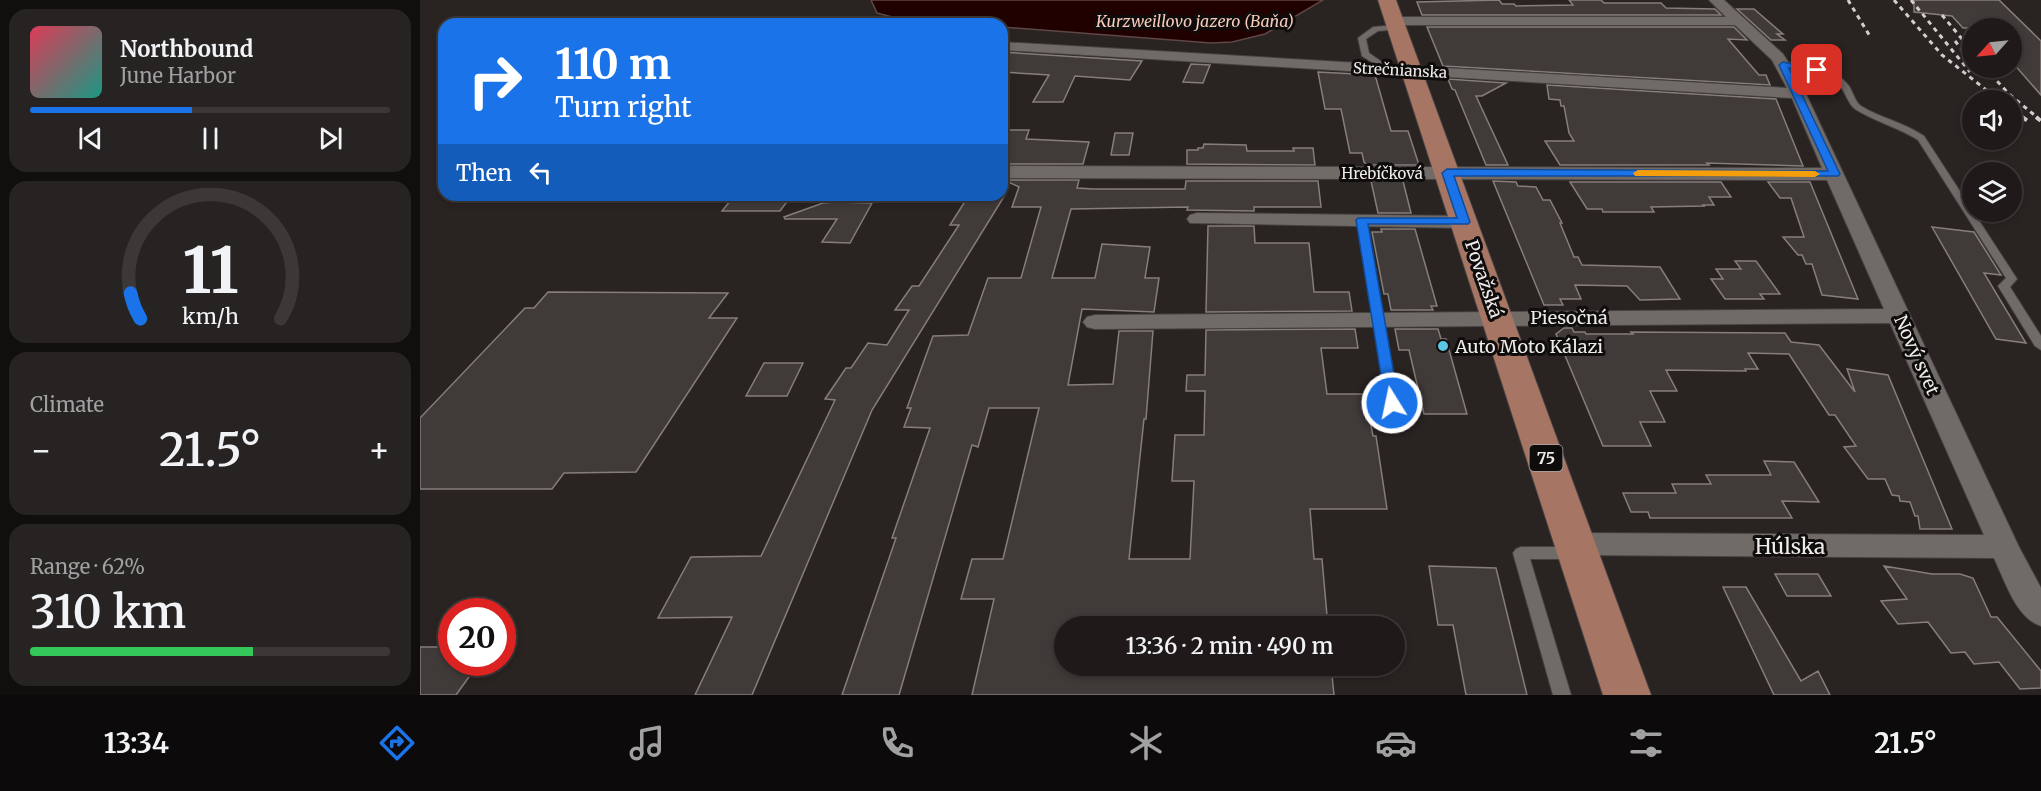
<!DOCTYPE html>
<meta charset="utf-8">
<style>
:root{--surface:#1f1a19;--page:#272322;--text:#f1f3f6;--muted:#a1a1a2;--line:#3c3838;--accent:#1a73e8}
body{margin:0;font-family:Merriweather,serif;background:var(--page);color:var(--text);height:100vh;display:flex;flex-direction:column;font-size:22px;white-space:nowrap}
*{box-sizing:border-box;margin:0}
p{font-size:20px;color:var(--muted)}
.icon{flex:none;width:33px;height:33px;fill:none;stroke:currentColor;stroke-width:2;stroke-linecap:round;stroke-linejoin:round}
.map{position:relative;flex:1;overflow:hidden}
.panel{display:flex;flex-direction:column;gap:9px;padding:9px;background:#110e0e;width:420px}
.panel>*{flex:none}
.guide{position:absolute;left:18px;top:18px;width:570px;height:183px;border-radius:18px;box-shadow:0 3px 9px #0003,0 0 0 2px var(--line);background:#1a73e8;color:#fff;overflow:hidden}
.needle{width:39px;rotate:243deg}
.fabs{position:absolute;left:1542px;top:18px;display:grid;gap:12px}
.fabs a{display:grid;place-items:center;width:60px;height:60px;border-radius:50%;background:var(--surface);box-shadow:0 3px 9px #0003,0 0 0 2px var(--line);font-size:30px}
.speed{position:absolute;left:18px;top:598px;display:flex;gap:12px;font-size:30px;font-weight:700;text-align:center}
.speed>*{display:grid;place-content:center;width:78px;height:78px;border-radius:50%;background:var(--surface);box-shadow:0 3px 9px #0003,0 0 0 2px var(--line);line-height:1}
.speed .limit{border:9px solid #d22;background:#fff;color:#111}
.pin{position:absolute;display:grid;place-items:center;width:51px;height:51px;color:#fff;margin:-26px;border-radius:12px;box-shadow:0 3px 9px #0006}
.me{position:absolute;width:66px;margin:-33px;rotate:350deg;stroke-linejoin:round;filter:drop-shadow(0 0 4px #0008)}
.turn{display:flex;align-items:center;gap:21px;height:126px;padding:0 18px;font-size:27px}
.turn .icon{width:78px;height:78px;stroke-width:2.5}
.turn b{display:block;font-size:42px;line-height:51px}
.then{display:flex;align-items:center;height:57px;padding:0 18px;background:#0003;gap:12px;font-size:22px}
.big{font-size:45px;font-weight:600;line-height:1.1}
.panel .tile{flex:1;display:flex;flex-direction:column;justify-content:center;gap:9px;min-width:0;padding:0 21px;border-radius:18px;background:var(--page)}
.panel .dial{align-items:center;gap:0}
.dial svg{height:156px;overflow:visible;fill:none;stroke:var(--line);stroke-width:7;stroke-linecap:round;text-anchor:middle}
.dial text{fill:var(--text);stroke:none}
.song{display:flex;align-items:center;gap:18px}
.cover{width:72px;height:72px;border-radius:9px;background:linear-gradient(135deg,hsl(350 70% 55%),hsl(170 70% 35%))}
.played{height:6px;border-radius:3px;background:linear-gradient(90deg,var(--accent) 45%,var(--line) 45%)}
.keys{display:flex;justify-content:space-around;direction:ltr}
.heat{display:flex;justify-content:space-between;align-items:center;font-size:33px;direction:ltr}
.charge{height:9px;border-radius:4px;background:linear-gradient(90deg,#34c759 62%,var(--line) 0)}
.trip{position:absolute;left:634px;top:616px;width:351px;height:60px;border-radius:30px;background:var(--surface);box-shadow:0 3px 9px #0003,0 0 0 2px var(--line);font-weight:600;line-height:60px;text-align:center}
.dock{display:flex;height:96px;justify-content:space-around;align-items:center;background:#0c0a0a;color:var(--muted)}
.dock .icon{width:42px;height:42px}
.dock .active{color:var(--accent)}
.dock b{font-size:27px;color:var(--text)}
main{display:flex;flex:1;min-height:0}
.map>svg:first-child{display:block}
.water{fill:#200100;stroke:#5e4746;stroke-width:1.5}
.building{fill:#403a38;stroke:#857e7c;stroke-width:1.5}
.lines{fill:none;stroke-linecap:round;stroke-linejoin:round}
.lane-casing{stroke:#464241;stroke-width:2}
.street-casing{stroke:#464241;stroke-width:2}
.primary-casing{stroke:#464241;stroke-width:2}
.lane{fill:#716b68;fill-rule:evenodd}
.street{fill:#716b68;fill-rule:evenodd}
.primary{fill:#a67564;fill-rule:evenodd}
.rail-far1{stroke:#d3cecd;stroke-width:3;stroke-dasharray:4.5 4.5;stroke-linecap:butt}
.rail{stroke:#d3cecd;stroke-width:4;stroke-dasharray:6 6;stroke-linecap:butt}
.route{fill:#1a73e8;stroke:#114b97;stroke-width:1.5}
.slow{fill:#f59e0b}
.poi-dot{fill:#5ac8e5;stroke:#0f0d0c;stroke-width:2}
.labels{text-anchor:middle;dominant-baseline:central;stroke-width:6;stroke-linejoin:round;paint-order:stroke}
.far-street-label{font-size:15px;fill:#efebea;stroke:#0f0d0c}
.far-water-label{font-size:16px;font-style:italic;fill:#f8cbbc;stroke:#0f0d0c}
.shield{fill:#0f0d0c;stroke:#aca8a7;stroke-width:1.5}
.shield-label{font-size:16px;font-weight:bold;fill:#efebea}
.street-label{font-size:18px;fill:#efebea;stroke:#0f0d0c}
.poi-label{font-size:18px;fill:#efebea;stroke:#0f0d0c;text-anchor:start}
.near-street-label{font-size:21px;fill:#efebea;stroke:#0f0d0c}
</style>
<main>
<section class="panel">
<div class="tile">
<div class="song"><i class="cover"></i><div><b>Northbound</b><p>June Harbor</p></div></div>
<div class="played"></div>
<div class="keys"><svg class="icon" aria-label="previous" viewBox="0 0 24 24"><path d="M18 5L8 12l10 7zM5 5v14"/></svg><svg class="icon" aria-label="pause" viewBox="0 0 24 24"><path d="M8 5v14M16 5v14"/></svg><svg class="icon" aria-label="next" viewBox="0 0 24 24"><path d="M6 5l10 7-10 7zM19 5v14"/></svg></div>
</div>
<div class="tile dial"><svg viewBox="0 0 100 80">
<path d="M14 69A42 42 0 1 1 86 69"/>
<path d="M14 69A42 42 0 0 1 9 56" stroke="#1a73e8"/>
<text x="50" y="56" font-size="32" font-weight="700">11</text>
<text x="50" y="72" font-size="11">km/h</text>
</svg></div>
<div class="tile"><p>Climate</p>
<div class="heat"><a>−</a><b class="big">21.5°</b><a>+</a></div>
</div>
<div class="tile"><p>Range · 62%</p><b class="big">310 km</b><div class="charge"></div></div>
</section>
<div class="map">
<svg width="1621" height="695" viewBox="0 0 1621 695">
<rect width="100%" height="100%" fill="#292321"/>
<path class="water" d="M451 0H903L845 34 812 42 791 43 582 27V24C540 24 497 25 457 13Z"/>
<path class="building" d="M1079 0 1082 4H1094L1096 6 1153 5 1149 0H1181L1184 3H1241L1246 8 1295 9 1301 15H1002L997 2Z
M1494 0H1579L1621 41V95L1592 62V28H1543L1532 16 1494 12Z
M1317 9H1334L1363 34H1357L1365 40H1351Z
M1007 27H1314L1327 40 1308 39 1339 75H1346L1350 85 1023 66Z
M582 52 675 58 722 61 710 80 655 76 643 102H613L629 75 582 72Z
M771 64 790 65 783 83 763 82Z
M898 72 955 75 971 131H988L999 165H947L944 162 942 153H930L921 109H905Z
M1028 79 1086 83 1062 96H1056L1088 165H1066L1035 90 1032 89Z
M1127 85 1356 99 1383 166 1287 163 1289 165H1140L1125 141H1154L1149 133 1144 106H1141L1140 100 1129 99Z
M582 130H609L606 139 669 142 663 164H582Z
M695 133H713L709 155H691Z
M784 144 826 145 827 151H874L873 148H893L895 165 767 164V150H778V148H783Z
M584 180H659L657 188 674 189H765L766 181H898L901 207H834V211L767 210 768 207 651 209 632 278H675L682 244 730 247 725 278H739L734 312 662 309 648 385 693 384 699 331H733L726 419H724L709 559H770L774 481H752L755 435H784L785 391H766L767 375H785L786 330 935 329 938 348H901L907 394H945L953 436H956L967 509H890L894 559H902L908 627H645V666H911L914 695H552L574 599H541L552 559H583L619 408H569L558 447 552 445 479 695H422L476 538H472L510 428 484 427 491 408H487L513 336 548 335 568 278H601L621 207H592L599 187Z
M951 181H983L991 213H958Z
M1073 181 1096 182 1098 186 1116 187 1123 200H1130L1142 223H1140L1154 257H1158L1162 265 1240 267 1260 299 1220 300 1207 286 1155 285 1161 299H1140L1143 305H1124Z
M1150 182H1301L1311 197H1289L1294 205H1283L1284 206 1231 207 1234 212H1183L1182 209H1167Z
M1348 182H1390L1438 299 1402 295 1392 264H1386L1382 255H1378L1363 237H1384L1371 198H1360Z
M315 195H372L360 211H302Z
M549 195H585L452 410 332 695H275L312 617 238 618 271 557 341 556 415 400 405 399 426 368H431L448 343 467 345 489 310H475L492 286H499L539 225H530Z
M415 202 452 203 430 243 402 242 417 219H365L364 217 403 203Z
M788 226H834L835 243H889L894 292H929L932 311 786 312Z
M1512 227 1554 232 1581 275 1564 273 1606 343 1576 339Z
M961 229H995L1017 306H1011L1013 310H971L968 294H964L952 232H962Z
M1315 261H1336L1360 294H1340L1344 299H1305L1291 279H1303L1296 269H1321Z
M128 292 308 293 289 318H317L216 472 144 473 132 489H0V418L105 308H114Z
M1144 328H1152L1154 332H1165L1166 334H1213L1211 332 1365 333 1371 342 1399 345 1435 392 1427 369 1468 375 1532 529H1500L1498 516H1495L1490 502 1480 501 1479 496 1472 495 1465 479H1448L1424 447 1436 446 1415 415H1409L1369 354 1328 353 1338 369H1325L1326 371 1246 370 1257 391H1230L1245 422H1220L1231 446H1183L1136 334Z
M975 329H1018L1021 339H1026L1047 414H1004L989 350H979Z
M344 363H383L367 396H326Z
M1344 461 1374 462 1399 502 1362 501 1372 518H1230L1228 512H1211L1203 493H1256L1252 484H1291L1286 475H1351Z
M1009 566 1076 568 1107 695H1046L1033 625H1018Z
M1464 566 1512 574H1540L1553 578 1571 617H1577L1621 671V688L1600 689 1579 662 1554 664 1545 652 1531 653 1508 622 1478 624 1461 601 1487 599Z
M1355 574H1398L1411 596H1367Z
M1303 587H1326L1381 681 1398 671 1410 695H1354Z
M0 647H32V663H59L36 695H0Z"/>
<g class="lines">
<defs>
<path id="lane" d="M976 25H979V29L958 31 946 39 949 53 969 67 970 69 966 71 942 56 938 38 953 27Z
M1360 63C1383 61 1415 67 1429 86 1433 92 1435 102 1441 106 1460 118 1483 122 1504 136L1597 279 1590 287 1621 336V350L1615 346 1578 286 1586 278 1498 140C1478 127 1455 122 1435 109 1428 104 1426 93 1420 86 1406 68 1381 70 1360 67Z
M942 217 947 220 978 403 972 407 966 403 937 220Z
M1101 547H1152L1157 549 1160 553 1157 557 1152 559H1110L1151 695H1133L1093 553 1096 549Z"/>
<path id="street" d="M1289 0H1304L1363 54 1378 77 1599 547 1621 588V626C1596 618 1585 581 1574 558L1156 555 1145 552 1141 544 1145 536 1156 533 1564 535 1470 323 675 329 667 327 663 322 667 317 675 315 1464 309 1407 180 582 178V166L1402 168 1372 98 582 50V42L1367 88 1352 60 1315 25H974L967 21 974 17H1306Z
M777 213 1044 216 1051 218 1054 222 1051 226 1044 228 770 223 767 219 770 215Z"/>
<path id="primary" d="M958 0H976L1231 695H1183Z"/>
</defs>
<use href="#lane" class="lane-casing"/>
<use href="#street" class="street-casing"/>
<use href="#primary" class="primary-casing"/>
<use href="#lane" class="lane"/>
<use href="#street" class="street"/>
<use href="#primary" class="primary"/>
<path class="rail-far1" d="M1428 0 1451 38
M1474 0 1522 55 1579 100
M1491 0 1550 72
M1522 15 1547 45
M1535 41 1552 62
M1565 68 1589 94 1618 118
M1592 109 1604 118"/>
<path class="rail" d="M1602 117 1611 123
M1616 117 1621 121"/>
</g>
<path class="route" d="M1363 62 1401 70 1397 72 1369 68 1420 174 1418 176H1034L1050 222 1048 224H948L979 403 972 408 966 406 936 220 938 218H1037L1022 173 1027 169 1408 171 1359 65Z"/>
<path class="slow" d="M1218 170 1395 171 1400 174 1395 177 1215 176 1213 173Z"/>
<circle class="poi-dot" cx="1023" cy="346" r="6"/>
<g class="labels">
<g class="far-street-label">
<text transform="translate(980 70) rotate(3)">Strečnianska</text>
<text x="962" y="173">Hrebíčková</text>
</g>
<g class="far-water-label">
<text x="775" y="21">Kurzweillovo jazero (Baňa)</text>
</g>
<rect class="shield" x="1109.5" y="445" width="33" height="26" rx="4.5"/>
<g class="shield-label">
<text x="1126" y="458">75</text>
</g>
<g class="street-label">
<text transform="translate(1064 279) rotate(71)">Považská</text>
<text x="1149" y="317">Piesočná</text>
<text transform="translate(1497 355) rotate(66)">Nový svet</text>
</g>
<g class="poi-label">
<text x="1035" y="346">Auto Moto Kálazi</text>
</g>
<g class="near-street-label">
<text x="1370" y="546">Húlska</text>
</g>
</g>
</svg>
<div class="fabs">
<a><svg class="needle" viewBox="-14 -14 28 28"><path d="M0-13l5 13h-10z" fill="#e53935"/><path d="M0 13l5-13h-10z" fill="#a1a1a2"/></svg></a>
<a><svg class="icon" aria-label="sound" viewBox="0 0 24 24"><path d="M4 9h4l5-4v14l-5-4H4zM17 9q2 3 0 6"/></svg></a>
<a><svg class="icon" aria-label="layers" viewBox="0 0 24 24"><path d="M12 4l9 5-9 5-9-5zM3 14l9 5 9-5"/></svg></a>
</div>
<div class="speed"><div class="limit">20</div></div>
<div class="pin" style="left:1397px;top:70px;background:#d93025"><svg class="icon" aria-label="arrive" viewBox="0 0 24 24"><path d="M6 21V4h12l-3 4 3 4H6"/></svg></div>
<svg class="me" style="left:972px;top:403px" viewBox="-20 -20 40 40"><circle r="17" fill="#1a73e8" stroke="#fff" stroke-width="3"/><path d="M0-11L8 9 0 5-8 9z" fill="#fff"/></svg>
<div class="trip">13:36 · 2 min · 490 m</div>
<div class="guide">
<div class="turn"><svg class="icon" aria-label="right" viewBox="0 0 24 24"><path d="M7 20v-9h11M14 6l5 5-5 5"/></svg><div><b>110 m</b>Turn right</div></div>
<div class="then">Then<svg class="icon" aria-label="left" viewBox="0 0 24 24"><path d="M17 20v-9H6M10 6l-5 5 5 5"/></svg></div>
</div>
</div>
</main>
<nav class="dock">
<b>13:34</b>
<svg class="icon active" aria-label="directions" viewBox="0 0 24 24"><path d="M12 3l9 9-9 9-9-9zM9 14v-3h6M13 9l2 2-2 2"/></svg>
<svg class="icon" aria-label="music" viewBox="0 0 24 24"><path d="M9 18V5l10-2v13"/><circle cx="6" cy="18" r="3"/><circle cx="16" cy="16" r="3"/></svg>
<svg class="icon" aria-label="phone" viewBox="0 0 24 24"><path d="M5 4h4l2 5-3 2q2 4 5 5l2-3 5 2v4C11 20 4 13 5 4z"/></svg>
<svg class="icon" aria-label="climate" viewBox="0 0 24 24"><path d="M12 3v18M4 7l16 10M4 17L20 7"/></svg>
<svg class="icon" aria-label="car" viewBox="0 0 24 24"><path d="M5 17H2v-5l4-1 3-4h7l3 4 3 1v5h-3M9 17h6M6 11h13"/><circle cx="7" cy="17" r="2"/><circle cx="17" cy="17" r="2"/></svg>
<svg class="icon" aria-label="filters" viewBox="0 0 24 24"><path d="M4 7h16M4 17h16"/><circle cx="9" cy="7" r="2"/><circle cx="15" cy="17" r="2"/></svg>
<b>21.5°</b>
</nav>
